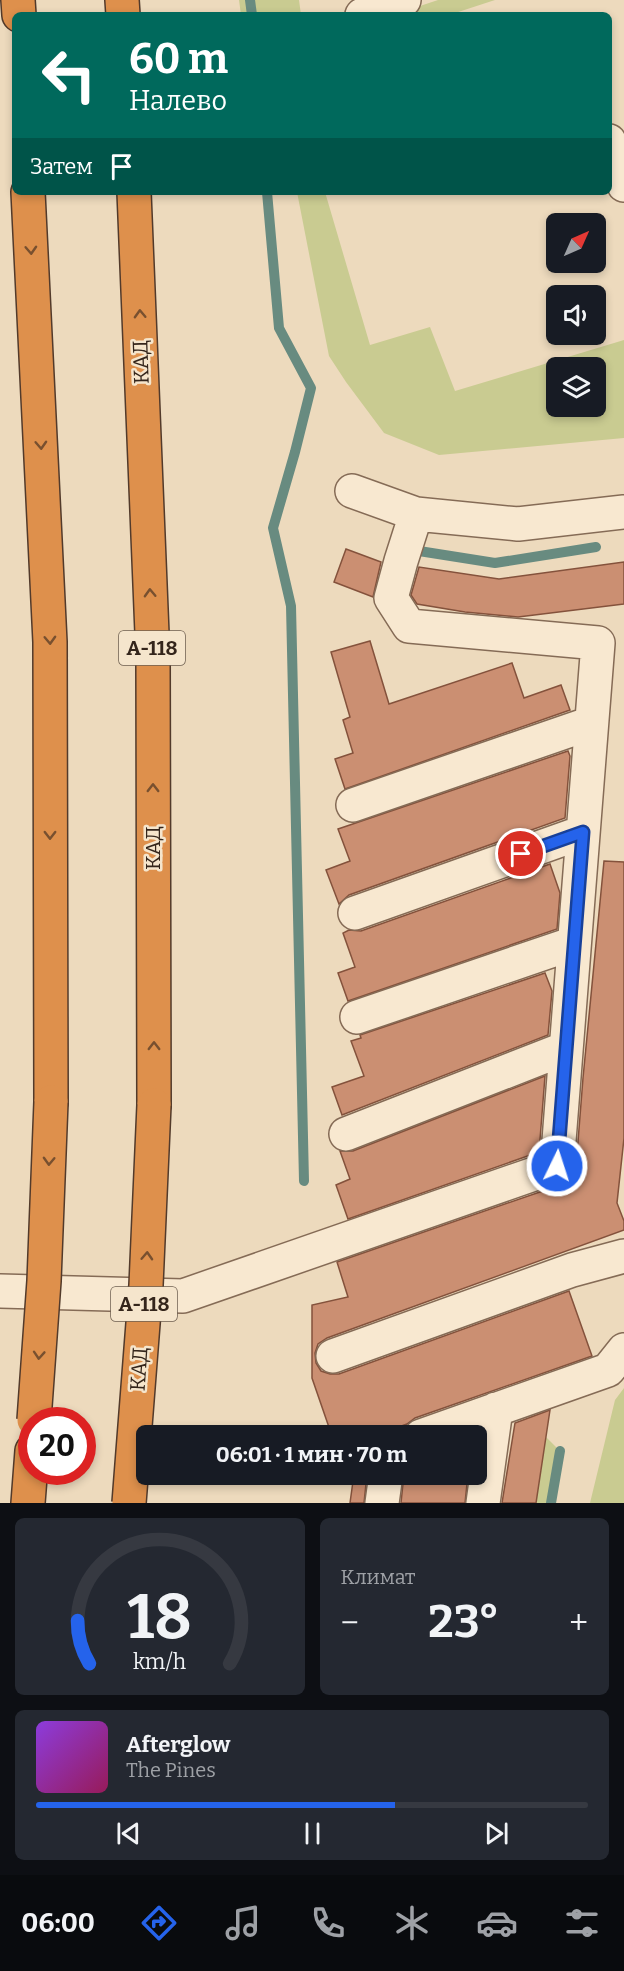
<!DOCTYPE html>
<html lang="ru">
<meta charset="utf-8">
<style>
:root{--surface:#171b24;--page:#242831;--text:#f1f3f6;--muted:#9ea1a6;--line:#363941;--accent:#2563eb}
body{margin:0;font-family:Bitter,serif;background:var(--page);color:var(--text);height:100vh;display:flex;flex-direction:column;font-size:22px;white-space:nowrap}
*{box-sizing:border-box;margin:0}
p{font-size:20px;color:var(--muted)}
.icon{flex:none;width:33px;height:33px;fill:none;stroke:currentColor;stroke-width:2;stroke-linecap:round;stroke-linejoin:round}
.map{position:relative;height:1503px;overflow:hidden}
.sheet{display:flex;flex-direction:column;gap:15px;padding:15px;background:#0d0f14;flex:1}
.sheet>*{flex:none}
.guide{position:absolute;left:12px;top:12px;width:600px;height:183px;border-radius:9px;box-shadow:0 3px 9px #0003;background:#00695c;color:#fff;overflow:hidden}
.needle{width:39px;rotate:45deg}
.tools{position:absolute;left:546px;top:213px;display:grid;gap:12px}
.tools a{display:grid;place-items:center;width:60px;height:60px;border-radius:9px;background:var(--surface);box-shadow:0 3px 9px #0003;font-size:30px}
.speed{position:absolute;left:18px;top:1407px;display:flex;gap:12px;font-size:30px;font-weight:700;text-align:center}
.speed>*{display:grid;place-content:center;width:78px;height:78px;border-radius:50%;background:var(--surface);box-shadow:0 3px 9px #0003;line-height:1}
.speed .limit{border:9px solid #d22;background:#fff;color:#111}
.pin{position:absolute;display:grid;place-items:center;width:51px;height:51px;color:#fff;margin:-26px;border:3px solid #fff;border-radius:50%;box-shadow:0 2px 6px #0007}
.me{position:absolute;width:66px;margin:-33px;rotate:4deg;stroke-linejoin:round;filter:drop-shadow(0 0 4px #0008)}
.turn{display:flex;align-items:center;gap:21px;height:126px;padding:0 18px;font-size:27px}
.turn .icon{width:78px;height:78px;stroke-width:2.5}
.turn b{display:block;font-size:42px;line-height:51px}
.then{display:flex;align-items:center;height:57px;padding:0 18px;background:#0003;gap:12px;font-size:22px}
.big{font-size:45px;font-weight:700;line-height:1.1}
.sheet .widget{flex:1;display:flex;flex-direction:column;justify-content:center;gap:9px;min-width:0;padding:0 21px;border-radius:9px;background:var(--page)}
.sheet .dial{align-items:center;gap:0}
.dial svg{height:156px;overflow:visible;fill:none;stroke:var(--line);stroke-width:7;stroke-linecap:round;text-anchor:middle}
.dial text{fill:var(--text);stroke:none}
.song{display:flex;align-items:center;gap:18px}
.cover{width:72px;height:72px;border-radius:9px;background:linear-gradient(135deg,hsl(270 70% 55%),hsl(330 70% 35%))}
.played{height:6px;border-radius:3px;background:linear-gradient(90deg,var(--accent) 65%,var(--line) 65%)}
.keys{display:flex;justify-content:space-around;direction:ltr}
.heat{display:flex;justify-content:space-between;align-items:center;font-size:33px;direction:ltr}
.sheet .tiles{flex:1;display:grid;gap:15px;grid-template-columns:1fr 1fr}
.widget:last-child{grid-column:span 2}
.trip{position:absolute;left:136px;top:1425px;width:351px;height:60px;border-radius:9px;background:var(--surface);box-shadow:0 3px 9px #0003;font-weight:700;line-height:60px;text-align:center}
.menu{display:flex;height:96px;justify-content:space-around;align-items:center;background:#090b0e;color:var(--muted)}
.menu .icon{width:42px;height:42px}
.menu .active{color:var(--accent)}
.menu b{font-size:27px;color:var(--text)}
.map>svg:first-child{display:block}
.green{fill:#c9cb91;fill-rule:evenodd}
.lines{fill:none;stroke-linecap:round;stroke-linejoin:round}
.stream{stroke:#688b80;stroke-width:10}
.building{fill:#cb8f72;stroke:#84523c;stroke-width:1.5}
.minor-casing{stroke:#856b56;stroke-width:36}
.highway-casing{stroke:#523a2b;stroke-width:36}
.minor{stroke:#f8e8d0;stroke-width:33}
.highway{stroke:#de904c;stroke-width:33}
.highway-bridge-casing{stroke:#523a2b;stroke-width:36;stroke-linecap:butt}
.highway-bridge{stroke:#de904c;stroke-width:33}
.oneway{stroke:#78502f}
.route-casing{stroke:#184099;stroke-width:15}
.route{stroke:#2563eb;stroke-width:10}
.labels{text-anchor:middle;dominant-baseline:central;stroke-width:5;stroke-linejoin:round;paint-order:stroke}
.shield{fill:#f5e5cc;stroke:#6e5f50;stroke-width:1.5}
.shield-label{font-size:20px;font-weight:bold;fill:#34251b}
.street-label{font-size:21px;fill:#34251b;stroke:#f5e5cc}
</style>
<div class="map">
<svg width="624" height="1503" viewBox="0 0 624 1503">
<rect width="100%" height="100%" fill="#eddabd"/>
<path class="green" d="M239 0H299L301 15H241Z
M438 0H495L449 15H393Z
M297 192H325L370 345 430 327 455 391 624 340V438L439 455 384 433 346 382 329 356ZM556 368H596V406H556Z
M624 1388V1503H590L615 1400Z
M546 1437 560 1451 551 1503H536Z"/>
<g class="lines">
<path class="stream" d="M250 0 252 15
M267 192 279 328 311 388 295 452 273 528 291 606 304 1181
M419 551 495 563 596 547
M551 1503 560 1451"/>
</g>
<path class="building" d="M346 549 381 562 373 597 334 582Z
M624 562V604L518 617 465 612 417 604 411 595 419 567 499 579Z
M370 641 389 704 512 663 524 698 561 685 570 710 345 789 335 759 353 753 343 720 350 717 331 652Z
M568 751 570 756 565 818 349 895 339 904 326 870 350 861 338 829Z
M604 861 624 862V1138L617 1203 624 1221V1230L327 1338 318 1344 315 1353 316 1363 321 1371 330 1374H339L569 1291 592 1356 415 1418 407 1424 374 1436H332L312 1378V1305L348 1297 337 1262 563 1184 572 1177 576 1167 583 1078Z
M550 864 560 893 557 929 348 1001 338 973 355 967 343 933 349 930 361 931Z
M545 973 552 991 548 1035 342 1115 332 1087 364 1076 351 1041 361 1038 360 1035Z
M545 1076 539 1152 348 1219 336 1185 350 1179 340 1151H353Z
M550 1410 536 1503H502L515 1423Z
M354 1474H367L364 1503H350Z
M404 1474H468L465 1503H401Z"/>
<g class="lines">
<defs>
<path id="minor" d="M362 15 404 0
M609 141 624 185
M352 491 416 514 518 524 624 512
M353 805 591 723
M355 913 583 832
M357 1017 574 943
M346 1134 566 1048
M0 1291 183 1296 557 1166 598 643 409 626 391 598 401 561 416 514
M333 1356 572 1270 624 1256
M421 1436 608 1370 624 1350
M382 1503 386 1474
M483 1503 496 1409"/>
<path id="highway" d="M18 0 19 15
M122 0 123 15
M28 192 50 642 51 1102
M134 192 153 658 154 1105
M28 1503 32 1451"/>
</defs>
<use href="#minor" class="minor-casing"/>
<use href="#highway" class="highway-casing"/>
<use href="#minor" class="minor"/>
<use href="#highway" class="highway"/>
<defs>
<path id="highway-bridge" d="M34 1420 44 1281 51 1102
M129 1503 146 1285 154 1105"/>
</defs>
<use href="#highway-bridge" class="highway-bridge-casing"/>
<use href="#highway-bridge" class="highway-bridge"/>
</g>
<defs><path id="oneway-chevron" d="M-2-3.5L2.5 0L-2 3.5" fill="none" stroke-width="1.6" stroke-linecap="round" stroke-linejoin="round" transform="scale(1.5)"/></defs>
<g class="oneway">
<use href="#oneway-chevron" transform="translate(31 250) rotate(87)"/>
<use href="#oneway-chevron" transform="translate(140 314) rotate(-92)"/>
<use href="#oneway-chevron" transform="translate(41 445) rotate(87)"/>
<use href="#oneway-chevron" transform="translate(150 593) rotate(-92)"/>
<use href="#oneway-chevron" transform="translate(50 640) rotate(88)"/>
<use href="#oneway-chevron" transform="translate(153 788) rotate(-90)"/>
<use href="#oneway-chevron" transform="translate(50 835) rotate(90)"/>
<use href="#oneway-chevron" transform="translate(154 1046) rotate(-90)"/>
<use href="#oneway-chevron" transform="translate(49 1161) rotate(92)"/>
<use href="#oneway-chevron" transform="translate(147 1256) rotate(-87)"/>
<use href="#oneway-chevron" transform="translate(39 1355) rotate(94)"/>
</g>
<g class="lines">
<defs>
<path id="route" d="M521 854 583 832 557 1166"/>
</defs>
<use href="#route" class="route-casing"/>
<use href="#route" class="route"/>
</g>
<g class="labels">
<g class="shield">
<rect x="119" y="631" width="66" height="34" rx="4.5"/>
<rect x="111" y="1287" width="66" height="34" rx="4.5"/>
</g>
<g class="shield-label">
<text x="152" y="648">А-118</text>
<text x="144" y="1304">А-118</text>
</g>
<g class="street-label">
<text transform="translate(141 362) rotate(-92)">КАД</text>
<text transform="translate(153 848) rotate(-90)">КАД</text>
<text transform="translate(139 1369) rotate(-86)">КАД</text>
</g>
</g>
</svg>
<div class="tools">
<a><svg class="needle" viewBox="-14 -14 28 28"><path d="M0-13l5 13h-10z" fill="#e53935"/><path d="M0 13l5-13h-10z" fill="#9ea1a6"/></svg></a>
<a><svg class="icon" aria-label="sound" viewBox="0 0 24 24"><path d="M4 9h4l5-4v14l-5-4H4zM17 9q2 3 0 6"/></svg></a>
<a><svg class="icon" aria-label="layers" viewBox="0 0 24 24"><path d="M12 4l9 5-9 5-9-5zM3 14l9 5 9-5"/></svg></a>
</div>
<div class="speed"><div class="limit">20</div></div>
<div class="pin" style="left:521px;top:854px;background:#d93025"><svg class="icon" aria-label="arrive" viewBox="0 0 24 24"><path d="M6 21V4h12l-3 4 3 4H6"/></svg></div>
<svg class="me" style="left:557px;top:1166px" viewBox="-20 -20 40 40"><circle r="17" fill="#2563eb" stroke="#fff" stroke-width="3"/><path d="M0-11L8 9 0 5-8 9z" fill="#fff"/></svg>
<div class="trip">06:01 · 1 мин · 70 m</div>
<div class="guide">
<div class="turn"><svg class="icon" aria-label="left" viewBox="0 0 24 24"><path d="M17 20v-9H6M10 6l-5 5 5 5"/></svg><div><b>60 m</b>Налево</div></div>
<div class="then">Затем<svg class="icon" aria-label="arrive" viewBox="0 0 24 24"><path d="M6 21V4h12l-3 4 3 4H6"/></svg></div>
</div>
</div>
<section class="sheet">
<div class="tiles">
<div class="widget dial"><svg viewBox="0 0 100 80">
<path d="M14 69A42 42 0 1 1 86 69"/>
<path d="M14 69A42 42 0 0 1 8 47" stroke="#2563eb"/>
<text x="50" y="56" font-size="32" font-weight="700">18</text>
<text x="50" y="72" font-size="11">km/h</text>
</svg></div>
<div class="widget"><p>Климат</p>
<div class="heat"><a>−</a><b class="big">23°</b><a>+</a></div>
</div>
<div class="widget">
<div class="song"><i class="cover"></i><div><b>Afterglow</b><p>The Pines</p></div></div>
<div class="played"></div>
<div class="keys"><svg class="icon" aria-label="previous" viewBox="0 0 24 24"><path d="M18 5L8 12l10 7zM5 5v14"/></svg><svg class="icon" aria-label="pause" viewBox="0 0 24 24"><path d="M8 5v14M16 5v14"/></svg><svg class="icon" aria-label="next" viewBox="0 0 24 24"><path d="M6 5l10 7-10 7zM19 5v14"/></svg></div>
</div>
</div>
</section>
<nav class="menu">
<b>06:00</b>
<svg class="icon active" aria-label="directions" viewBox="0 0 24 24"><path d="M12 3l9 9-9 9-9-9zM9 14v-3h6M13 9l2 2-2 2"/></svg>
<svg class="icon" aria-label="music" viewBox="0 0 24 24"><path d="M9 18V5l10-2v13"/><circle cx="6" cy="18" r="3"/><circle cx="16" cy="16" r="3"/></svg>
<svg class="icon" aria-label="phone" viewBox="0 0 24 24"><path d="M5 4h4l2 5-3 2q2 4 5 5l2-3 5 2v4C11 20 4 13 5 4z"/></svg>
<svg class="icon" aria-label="climate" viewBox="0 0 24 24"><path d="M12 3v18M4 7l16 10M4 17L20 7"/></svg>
<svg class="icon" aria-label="car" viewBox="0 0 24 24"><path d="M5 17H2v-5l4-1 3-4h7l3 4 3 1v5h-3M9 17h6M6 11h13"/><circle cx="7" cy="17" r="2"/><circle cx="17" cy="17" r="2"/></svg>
<svg class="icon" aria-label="filters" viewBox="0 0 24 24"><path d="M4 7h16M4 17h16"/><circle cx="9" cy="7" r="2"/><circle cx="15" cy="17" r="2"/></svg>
</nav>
